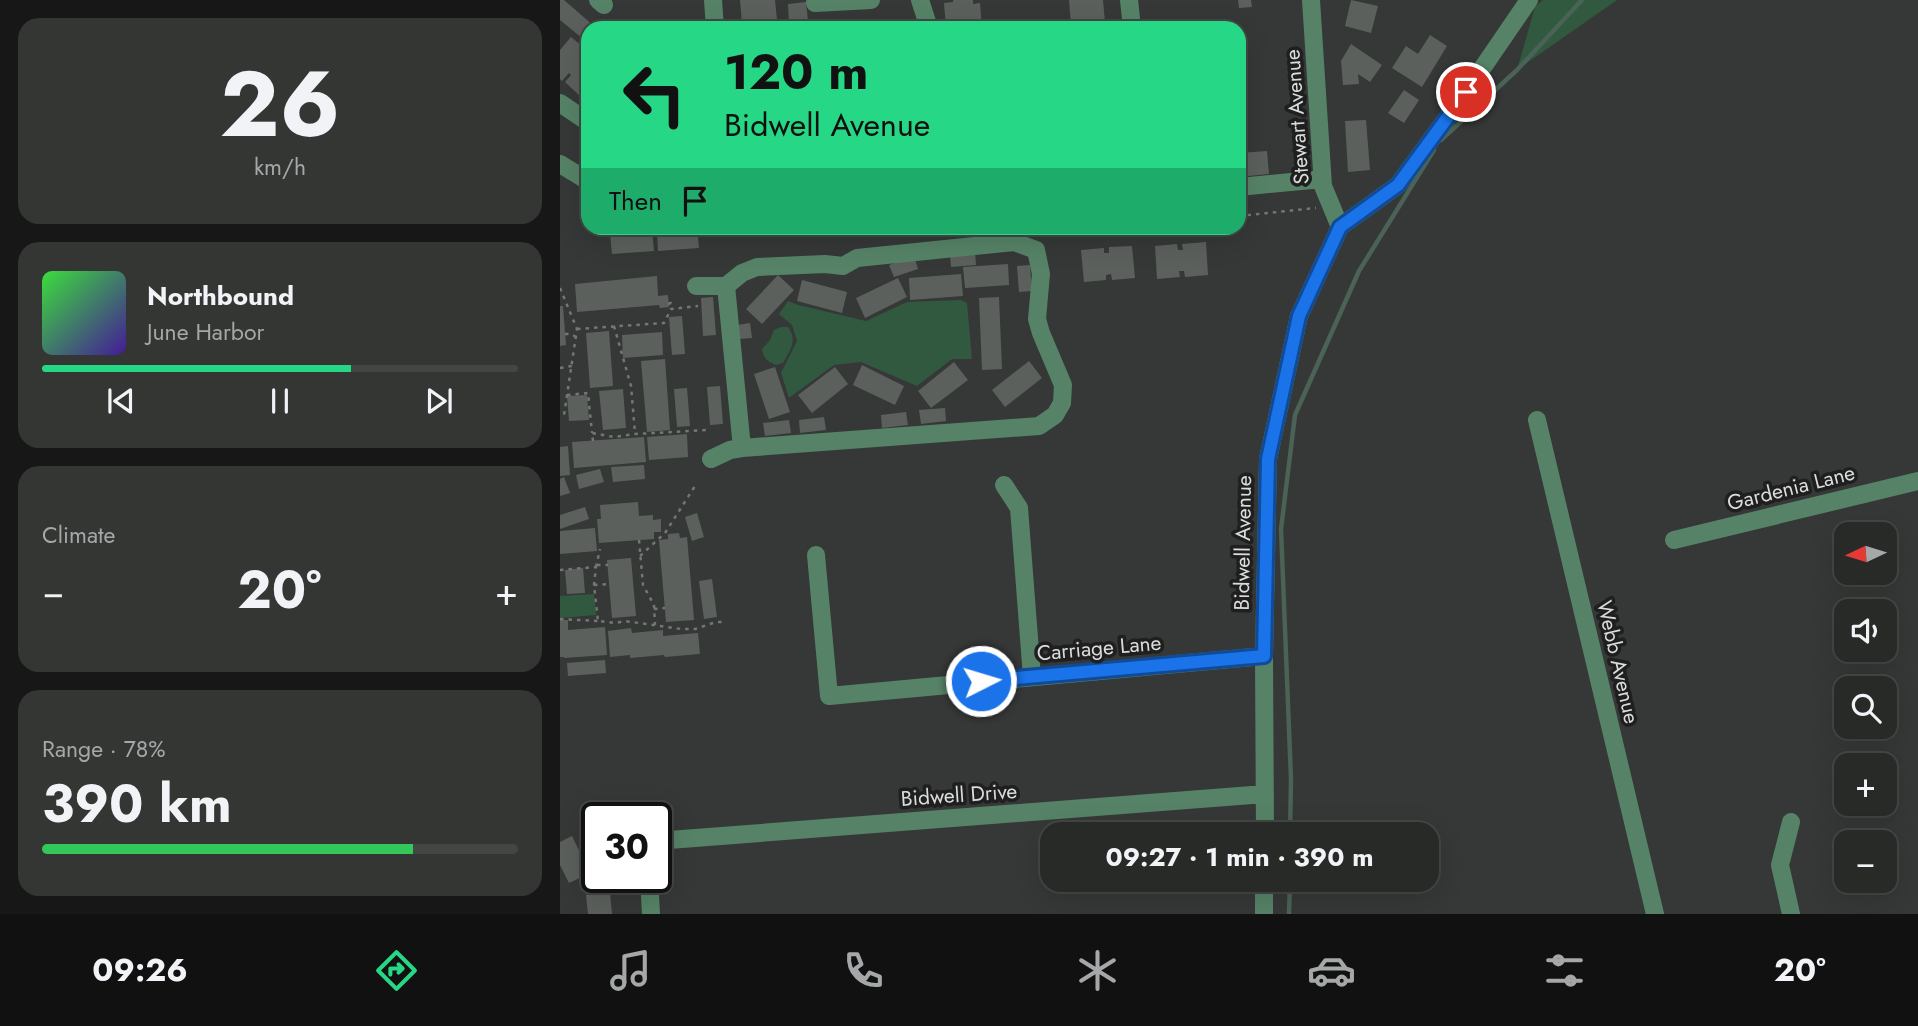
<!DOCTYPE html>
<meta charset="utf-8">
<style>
:root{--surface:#282a28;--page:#343634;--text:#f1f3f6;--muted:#a5a7a8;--line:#444645;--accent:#26d886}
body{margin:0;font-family:Jost,sans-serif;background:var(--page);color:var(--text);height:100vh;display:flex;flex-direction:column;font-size:26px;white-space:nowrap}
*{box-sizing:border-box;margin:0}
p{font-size:23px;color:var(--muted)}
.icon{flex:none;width:38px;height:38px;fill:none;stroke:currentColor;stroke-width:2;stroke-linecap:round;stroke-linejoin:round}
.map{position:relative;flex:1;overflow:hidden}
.drawer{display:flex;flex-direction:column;gap:18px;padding:18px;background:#161716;width:560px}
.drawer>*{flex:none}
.top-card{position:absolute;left:21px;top:21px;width:665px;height:214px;border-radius:21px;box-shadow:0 7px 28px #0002,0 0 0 2px var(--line);background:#26d886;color:#111;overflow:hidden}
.needle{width:46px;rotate:266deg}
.buttons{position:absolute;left:1274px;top:522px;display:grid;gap:14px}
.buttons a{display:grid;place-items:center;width:63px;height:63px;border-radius:14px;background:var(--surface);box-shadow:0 7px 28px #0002,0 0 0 2px var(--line);font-size:35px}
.speed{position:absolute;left:21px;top:802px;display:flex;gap:14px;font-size:35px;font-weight:700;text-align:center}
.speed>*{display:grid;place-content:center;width:91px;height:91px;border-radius:50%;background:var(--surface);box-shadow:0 7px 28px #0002,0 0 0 2px var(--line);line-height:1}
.speed .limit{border:4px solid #111;border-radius:10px;background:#fff;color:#111}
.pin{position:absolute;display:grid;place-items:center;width:60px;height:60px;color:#fff;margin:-30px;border:4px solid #fff;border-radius:50%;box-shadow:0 2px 7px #0007}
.me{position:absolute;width:77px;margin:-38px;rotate:85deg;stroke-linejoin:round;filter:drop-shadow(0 0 5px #0008)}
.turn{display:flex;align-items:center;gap:24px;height:147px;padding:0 28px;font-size:32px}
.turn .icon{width:91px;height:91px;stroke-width:2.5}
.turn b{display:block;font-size:49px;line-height:60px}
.then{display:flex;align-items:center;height:66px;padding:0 28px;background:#0003;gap:14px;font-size:26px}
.big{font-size:52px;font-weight:700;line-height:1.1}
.drawer .tile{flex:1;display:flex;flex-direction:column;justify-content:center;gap:10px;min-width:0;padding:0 24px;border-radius:21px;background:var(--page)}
.drawer .dial{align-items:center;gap:0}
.dial b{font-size:91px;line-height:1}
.song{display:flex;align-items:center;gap:21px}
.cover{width:84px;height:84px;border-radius:10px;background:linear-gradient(135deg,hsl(120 70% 55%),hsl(260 70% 35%))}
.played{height:7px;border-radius:4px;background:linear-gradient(90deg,var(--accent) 65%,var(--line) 65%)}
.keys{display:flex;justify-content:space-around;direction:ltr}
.heat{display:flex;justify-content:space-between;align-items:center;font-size:38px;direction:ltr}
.charge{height:10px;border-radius:5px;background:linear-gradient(90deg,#34c759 78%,var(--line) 0)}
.trip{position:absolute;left:480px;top:822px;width:399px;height:70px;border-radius:21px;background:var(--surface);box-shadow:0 7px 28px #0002,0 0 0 2px var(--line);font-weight:700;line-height:70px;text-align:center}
.tab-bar{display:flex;height:112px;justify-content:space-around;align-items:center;background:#101110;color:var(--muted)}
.tab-bar .icon{width:49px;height:49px}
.tab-bar .on{color:var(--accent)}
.tab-bar b{font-size:32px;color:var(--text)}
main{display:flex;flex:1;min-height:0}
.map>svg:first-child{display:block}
.green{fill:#305940}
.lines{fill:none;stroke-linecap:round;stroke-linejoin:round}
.stream{stroke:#4b6256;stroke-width:4.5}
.building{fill:#5c605d}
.path{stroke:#747675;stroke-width:2.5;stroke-dasharray:3.5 5;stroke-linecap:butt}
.minor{stroke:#568367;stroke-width:18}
.route-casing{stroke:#114b97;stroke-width:18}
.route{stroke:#1a73e8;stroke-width:12}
.labels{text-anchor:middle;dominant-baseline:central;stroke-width:7;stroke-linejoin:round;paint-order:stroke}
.street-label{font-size:21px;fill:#dbdddc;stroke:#1e1f1e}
</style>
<main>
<section class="drawer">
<div class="tile dial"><b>26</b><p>km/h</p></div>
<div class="tile">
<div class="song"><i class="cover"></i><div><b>Northbound</b><p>June Harbor</p></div></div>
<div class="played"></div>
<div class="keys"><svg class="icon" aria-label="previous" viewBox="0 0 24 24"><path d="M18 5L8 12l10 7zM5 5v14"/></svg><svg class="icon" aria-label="pause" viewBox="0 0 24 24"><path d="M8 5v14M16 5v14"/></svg><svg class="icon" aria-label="next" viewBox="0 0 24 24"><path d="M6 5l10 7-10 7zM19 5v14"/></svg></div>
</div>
<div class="tile"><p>Climate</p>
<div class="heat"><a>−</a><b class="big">20°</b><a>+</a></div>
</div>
<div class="tile"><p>Range · 78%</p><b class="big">390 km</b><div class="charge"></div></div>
</section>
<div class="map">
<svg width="1358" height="914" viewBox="0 0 1358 914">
<rect width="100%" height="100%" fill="#353836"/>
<path class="green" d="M983 0H1057L957 70 975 7Z
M401 300 407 303 412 359H392L357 386 301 362 274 365 229 398 221 373 237 341 232 325 219 314 228 301 238 305 306 321 347 302Z
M221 327H228C238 340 230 351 223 363L216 365C208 362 203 358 202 349L210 340 214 330Z
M34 594 36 615 0 618V596Z"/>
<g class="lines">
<path class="stream" d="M881 140 957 70 1022 0
M730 835 731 779 721 529 735 415 799 271 874 150
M729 914 730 880"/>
</g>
<path class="building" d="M0 0H4L34 26 33 28H28V34L23 39 0 20Z
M180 0H215L217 20 211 21 212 28H187V24H182Z
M393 0H413V4L420 3 422 28H386L384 3 393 2Z
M509 0H543L545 22 536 23V28H521V24L511 25Z
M678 0H691L692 7 679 8Z
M791 0 818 6 811 33 785 26Z
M246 2 248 21 229 23 228 4Z
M341 23V28H318L317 25Z
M870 35 887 46 862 87 832 68 846 46 858 54Z
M11 37 28 51V86L20 96 5 82 11 75 9 73 2 81 0 79V50Z
M791 44 822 65 810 82 798 74 799 84 783 85 781 61Z
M844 90 859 100 844 123 828 113Z
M806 120 810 170 788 172 785 121Z
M707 151 709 174 679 177V153Z
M59 228H92L94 251 52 254 50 234 60 233Z
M106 228H137L139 248 98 251 97 230H107Z
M646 242 648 275 625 277 624 271H619L620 277 597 279 595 246 617 244 618 250H623L622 244Z
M572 246 575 278 552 280 551 274 546 275V280L524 282 521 250 544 248V253H549V247Z
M415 251 416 265 391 267 390 254Z
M354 256 358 269 334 277 329 265Z
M448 264 449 285 405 288 403 267Z
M470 265 472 291 459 292 457 266Z
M401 274 403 296 350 300 349 278Z
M218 275 234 290 202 324 186 309Z
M97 276 98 296 108 295 109 307 100 308 99 305 17 312 15 284Z
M338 278 347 297 305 318 296 298Z
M242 280 287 292 282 313 237 301Z
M153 297 156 335 143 336 141 298Z
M439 297 442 369 422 370 419 298Z
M0 306H3L6 345 0 346Z
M122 316 125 354 112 355 109 317Z
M190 323 192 338 179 339 177 325Z
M49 331 53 386 30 388 26 333Z
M102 332 103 355 63 358 62 335Z
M105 359 110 430 87 432 81 361Z
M469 361 482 378 445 407 432 390Z
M394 362 408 380 371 408 358 391Z
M302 365 344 386 335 405 293 385Z
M215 367 230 412 209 419 194 374Z
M275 367 288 384 252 413 238 395Z
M160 386 163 424 150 425 147 387Z
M127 388 130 426 117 427 114 389Z
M63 389 66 428 43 430 39 391Z
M27 395 29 420 9 421 7 396Z
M385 408 386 421 361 424 359 410Z
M346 412 348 425 322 428 321 415Z
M264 417 266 430 240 433 239 420Z
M229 420 231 433 205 436 203 423Z
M127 434 128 457 89 460 87 437Z
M84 437 86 462 14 468 12 442Z
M8 446 10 475 0 476V447Z
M84 465 85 479 53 482 51 467Z
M40 469 44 482 19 489 16 475Z
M4 477 10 493 0 496V479Z
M78 502 79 516 93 515V520L101 519V532H94V539L39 543 37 519H41L40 505Z
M25 507 29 519 0 529V515Z
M137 513 144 537 132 541 125 517Z
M35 528 37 551 0 554V531Z
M119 533 120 538 127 537 134 620 106 622 99 540 108 539V534Z
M71 558 76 616 52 618 47 560Z
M23 568 25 593 7 594 5 570Z
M152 579 157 617 144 619 139 581Z
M0 620H8V630L45 627 47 655 4 658V657H0Z
M71 628 72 633 103 630V636L138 633 140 654 105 657 104 655 70 658V655L50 657 48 631Z
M45 660 46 673 8 676 7 663Z
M12 836 30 873 9 883 0 865V842Z
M50 892 52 914H28L26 895Z"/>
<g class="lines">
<path class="path" d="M679 216 756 208
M0 288 17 329 4 415
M108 304 111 303V309
M54 326 71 386 75 433
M17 329 104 323 111 309 138 306
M5 334H11L16 337
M0 368 12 366
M7 395 28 393 32 433
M33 441 32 433 54 437 75 434 148 430
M79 540 83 585 94 605 95 625
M80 556 105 533 135 486
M37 565H48
M36 567 40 549
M0 570 36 567 34 585 38 621 55 623 65 621 121 629H135L156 622H165
M34 585 49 584
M94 609 105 608
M0 619 38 621"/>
<path class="minor" d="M38 0 44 5
M153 0 155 28
M360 0 369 28
M569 0 572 28
M751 0 763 186 780 227
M255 3 311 0
M0 103 28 122
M0 164 28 181
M679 187 762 179
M136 286H166
M977 420 1095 914
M151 459 170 450 182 448 479 426 495 415 502 403 503 385 481 333 477 319 481 274 476 250 454 242 297 258 283 266 265 264 197 267 182 273 166 286 182 448
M444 485 459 508 472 677
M1114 540 1358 481
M256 555 269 696 704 656
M705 835 704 656 708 459 739 316 780 227 838 185 906 92 969 0
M96 841 705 794
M89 877 91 914
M704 914V880
M1231 914 1220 865 1231 822"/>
</g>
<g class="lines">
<defs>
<path id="route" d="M421 681 704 656 708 459 739 316 780 227 838 185 906 92"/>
</defs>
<use href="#route" class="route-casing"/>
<use href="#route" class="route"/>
</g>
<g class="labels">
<g class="street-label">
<text transform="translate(737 117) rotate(-94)">Stewart Avenue</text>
<text transform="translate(1231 488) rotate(-14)">Gardenia Lane</text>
<text transform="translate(683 543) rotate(-89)">Bidwell Avenue</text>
<text transform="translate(539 648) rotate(-5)">Carriage Lane</text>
<text transform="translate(1058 662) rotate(77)">Webb Avenue</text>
<text transform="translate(399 795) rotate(-4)">Bidwell Drive</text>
</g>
</g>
</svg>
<div class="buttons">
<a><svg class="needle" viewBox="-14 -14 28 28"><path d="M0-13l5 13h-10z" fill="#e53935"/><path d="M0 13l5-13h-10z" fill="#a5a7a8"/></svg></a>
<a><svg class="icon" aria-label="sound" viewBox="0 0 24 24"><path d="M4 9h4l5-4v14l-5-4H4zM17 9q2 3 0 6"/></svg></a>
<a><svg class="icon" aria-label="search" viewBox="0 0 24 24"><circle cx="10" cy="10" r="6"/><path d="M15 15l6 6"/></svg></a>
<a>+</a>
<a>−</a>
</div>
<div class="speed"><div class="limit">30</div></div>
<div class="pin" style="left:906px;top:92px;background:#d93025"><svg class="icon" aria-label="arrive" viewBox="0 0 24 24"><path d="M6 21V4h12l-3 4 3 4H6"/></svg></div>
<svg class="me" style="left:421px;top:681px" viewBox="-20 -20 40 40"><circle r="17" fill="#1a73e8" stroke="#fff" stroke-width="3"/><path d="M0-11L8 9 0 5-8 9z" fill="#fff"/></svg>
<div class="trip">09:27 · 1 min · 390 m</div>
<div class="top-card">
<div class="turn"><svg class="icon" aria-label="left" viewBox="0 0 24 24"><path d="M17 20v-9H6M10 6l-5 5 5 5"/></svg><div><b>120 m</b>Bidwell Avenue</div></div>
<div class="then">Then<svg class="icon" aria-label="arrive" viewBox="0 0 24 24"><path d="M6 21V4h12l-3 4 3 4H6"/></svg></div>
</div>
</div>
</main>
<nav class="tab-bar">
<b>09:26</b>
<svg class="icon on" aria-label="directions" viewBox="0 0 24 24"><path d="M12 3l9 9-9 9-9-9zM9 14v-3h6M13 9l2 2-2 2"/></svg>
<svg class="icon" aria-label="music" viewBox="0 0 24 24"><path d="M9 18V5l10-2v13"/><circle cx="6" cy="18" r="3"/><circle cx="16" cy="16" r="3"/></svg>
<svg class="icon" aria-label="phone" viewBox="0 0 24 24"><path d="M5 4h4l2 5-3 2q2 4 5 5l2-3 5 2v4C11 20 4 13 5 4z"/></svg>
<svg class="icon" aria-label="climate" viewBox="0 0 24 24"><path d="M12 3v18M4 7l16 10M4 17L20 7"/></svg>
<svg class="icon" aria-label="car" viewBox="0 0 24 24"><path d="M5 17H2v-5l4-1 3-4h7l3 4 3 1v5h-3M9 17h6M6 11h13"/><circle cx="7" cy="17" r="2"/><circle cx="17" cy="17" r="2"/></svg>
<svg class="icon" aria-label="filters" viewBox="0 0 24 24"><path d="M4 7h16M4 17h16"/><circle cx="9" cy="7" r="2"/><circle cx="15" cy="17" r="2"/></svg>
<b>20°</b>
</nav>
